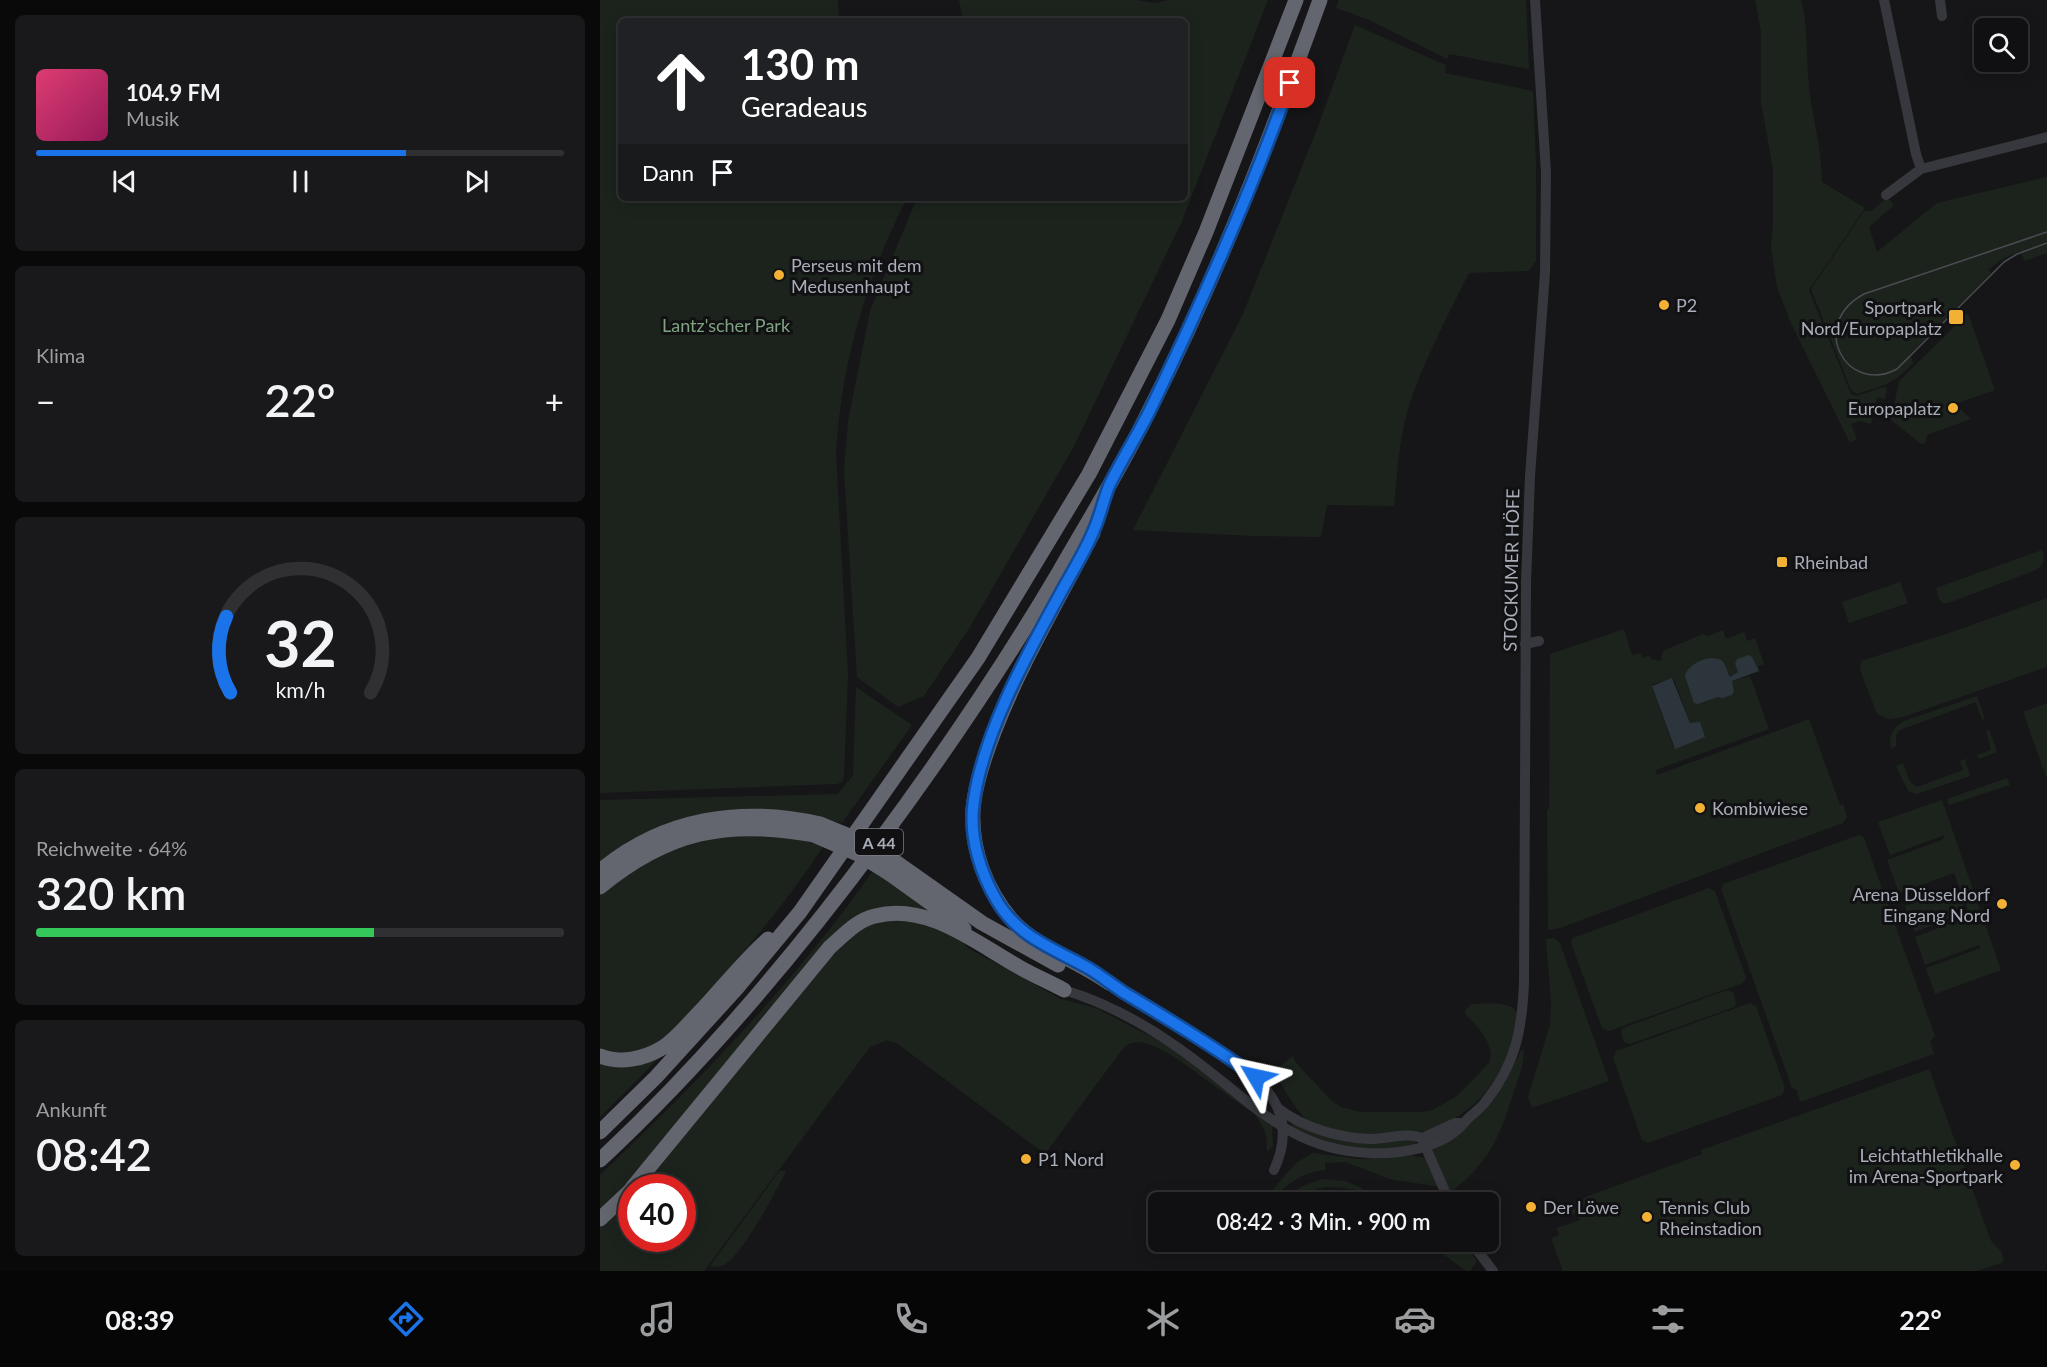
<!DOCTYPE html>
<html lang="de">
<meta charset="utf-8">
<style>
:root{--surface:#101012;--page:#19191b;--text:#f1f3f6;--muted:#9c9d9f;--line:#303032;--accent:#1a73e8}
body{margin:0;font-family:Lato,sans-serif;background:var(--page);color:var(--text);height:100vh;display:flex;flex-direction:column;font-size:22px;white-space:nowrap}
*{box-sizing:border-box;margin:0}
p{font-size:20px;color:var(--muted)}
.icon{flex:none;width:33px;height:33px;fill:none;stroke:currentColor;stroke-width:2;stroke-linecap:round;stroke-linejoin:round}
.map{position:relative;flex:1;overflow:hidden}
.side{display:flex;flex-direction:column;gap:15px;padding:15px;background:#09090a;width:600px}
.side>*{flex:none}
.guide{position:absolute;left:18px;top:18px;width:570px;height:183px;border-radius:9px;box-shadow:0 3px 15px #0003,0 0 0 2px var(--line);background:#202124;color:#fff;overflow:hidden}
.tools{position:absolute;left:1374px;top:18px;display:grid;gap:12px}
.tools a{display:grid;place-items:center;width:54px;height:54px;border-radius:9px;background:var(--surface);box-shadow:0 3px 15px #0003,0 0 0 2px var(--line);font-size:30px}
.speed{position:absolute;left:18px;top:1174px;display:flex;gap:12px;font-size:30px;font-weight:700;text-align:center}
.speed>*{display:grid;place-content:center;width:78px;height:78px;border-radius:50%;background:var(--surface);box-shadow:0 3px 15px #0003,0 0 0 2px var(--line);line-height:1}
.speed .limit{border:9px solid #d22;background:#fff;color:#111}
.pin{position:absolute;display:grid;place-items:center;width:51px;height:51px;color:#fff;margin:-26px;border-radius:12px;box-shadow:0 3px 9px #0006}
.me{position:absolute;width:66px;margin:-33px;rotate:306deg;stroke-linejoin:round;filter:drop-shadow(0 0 4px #0008)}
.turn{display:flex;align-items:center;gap:21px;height:126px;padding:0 24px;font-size:27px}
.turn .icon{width:78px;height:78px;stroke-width:2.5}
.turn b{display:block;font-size:42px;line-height:51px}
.then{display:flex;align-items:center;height:57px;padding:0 24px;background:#0003;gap:12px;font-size:22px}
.big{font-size:45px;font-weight:600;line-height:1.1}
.side .widget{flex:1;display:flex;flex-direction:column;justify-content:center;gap:9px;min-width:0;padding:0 21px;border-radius:9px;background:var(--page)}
.side .dial{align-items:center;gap:0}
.dial svg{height:156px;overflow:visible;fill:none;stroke:var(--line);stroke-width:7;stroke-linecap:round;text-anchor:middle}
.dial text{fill:var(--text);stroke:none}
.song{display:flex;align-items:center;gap:18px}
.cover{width:72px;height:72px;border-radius:9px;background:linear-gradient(135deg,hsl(340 70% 55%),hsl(330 70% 35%))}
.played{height:6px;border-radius:3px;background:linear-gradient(90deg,var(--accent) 70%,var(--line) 70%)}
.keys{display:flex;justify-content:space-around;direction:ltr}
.heat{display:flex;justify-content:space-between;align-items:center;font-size:33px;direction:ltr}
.charge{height:9px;border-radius:4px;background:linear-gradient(90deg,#34c759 64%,var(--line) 0)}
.trip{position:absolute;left:548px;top:1192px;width:351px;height:60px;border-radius:9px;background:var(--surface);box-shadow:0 3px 15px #0003,0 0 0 2px var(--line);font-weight:600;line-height:60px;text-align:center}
.menu{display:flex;height:96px;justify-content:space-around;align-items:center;background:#060607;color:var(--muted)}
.menu .icon{width:42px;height:42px}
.menu .active{color:var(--accent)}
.menu b{font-size:27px;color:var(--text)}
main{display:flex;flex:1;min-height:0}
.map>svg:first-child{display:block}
.green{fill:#1c231d;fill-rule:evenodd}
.water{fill:#2c353c}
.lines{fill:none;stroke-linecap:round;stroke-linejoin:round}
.minor{stroke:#37383d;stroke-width:10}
.highway{stroke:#63666e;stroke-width:15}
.tram{stroke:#4a4c52;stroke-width:1.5}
.highway-bridge{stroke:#63666e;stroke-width:15}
.route-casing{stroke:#114b97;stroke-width:15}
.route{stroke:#1a73e8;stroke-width:10}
.poi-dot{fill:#f2b134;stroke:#111113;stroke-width:2}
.labels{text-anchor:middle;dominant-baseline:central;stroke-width:6;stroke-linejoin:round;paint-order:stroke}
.shield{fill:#111113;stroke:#7b7e86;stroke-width:1.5}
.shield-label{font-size:16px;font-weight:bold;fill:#a8adb8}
.poi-label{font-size:18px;fill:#a8adb8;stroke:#111113;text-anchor:start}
.park-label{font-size:18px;fill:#7fa381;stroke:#111113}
.street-label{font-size:18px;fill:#a8adb8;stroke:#111113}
</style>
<main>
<section class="side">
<div class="widget">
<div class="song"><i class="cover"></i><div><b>104.9 FM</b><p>Musik</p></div></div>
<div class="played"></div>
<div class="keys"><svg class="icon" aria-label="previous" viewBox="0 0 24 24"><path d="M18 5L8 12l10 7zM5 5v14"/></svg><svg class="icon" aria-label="pause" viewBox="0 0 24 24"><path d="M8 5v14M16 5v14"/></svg><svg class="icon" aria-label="next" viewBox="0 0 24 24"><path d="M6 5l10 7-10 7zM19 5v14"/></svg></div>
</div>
<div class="widget"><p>Klima</p>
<div class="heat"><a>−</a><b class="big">22°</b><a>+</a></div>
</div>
<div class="widget dial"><svg viewBox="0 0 100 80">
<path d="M14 69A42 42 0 1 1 86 69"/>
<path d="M14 69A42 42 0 0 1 12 30" stroke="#1a73e8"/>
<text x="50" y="56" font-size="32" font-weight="700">32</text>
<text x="50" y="72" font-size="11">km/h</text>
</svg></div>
<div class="widget"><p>Reichweite · 64%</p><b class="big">320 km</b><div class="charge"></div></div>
<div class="widget"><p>Ankunft</p><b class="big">08:42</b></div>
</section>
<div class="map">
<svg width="1447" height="1271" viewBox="0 0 1447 1271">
<rect width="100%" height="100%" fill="#161618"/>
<path class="green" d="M0 0H238L239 21H21V198H307C266 279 241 364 236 454L248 674 244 776 242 782 237 784 0 793Z
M359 0H537L555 3 568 0H668L582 221 474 446 370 627 324 696 298 707 257 677 244 471 248 421 270 311 317 198H585V21H363Z
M739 0H926L929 69 849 54 847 59 769 20 736 8Z
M1155 0H1201C1208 26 1206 48 1208 75 1210 111 1222 145 1222 182L1265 208 1209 290 1251 394 1257 396 1284 387 1287 388 1285 399 1277 397 1271 424 1260 421 1251 424 1257 439 1250 443 1191 323 1177 287 1171 247 1173 226V169L1161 102V32Z
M755 25 846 65 845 73 933 91 936 163V261L929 271 869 273C847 317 823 362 808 409 799 440 797 474 794 506L727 505 721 537 653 536 533 530 642 316 717 129Z
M1447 177V253L1425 261 1420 251C1408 256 1398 261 1388 270L1391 273 1310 354 1313 363C1293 385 1284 385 1257 394L1251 390 1211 289 1264 211H1271L1286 199 1290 200 1294 205 1269 227 1277 252 1337 203Z
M1368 313 1395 390 1355 404 1371 419 1327 435 1325 443 1321 444 1291 420 1299 381Z
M1442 550C1445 559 1444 565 1436 570L1348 603H1342L1339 599 1336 588Z
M1300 582 1308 603 1249 623 1242 602Z
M1447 598V667L1303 717 1289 719 1277 714 1260 670 1261 661 1355 631Z
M1024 629 1032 655 1041 653 1043 658 1050 655V659L1061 661 1063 651 1103 634 1107 636 1123 630 1126 639 1144 632 1147 641 1155 638 1164 664 1158 666 1160 672 1158 673 1159 671 1156 667 1135 664 1138 672 1130 677 1124 663 1098 704 1134 691 1132 681 1150 676 1169 729 1056 770 1057 775 1209 719 1240 805 1243 804 1247 817 1243 823 960 928 948 930 947 809H949L950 654ZM1074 679 1090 723 1074 748 1052 687 1053 684Z
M256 687 312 725 242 823 202 813 161 810 0 864V800L238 794 253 775Z
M1377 696 1385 719 1382 720 1376 702 1300 730 1296 735V746L1291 749C1288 735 1293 728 1304 721Z
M1447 703V779L1423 712Z
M1389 730 1397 752 1379 759 1377 755 1365 760 1370 776 1317 794 1308 791 1296 766 1303 763 1310 782 1317 787 1363 770 1360 761 1391 750 1386 731Z
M1407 778 1410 785 1349 805 1347 799Z
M1342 800 1401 970 1335 994 1326 968 1381 948 1379 945 1325 965 1315 937 1370 916 1354 873 1299 893 1287 860 1342 840 1345 835 1290 855 1278 822Z
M161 833 207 841 223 847C185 904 141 958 93 1008 80 1022 68 1039 49 1047 32 1055 18 1053 0 1049V895C25 872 72 844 106 838 124 835 143 835 161 833Z
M1259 835 1264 838 1335 1036 1330 1042 1334 1054 1200 1102 1197 1090 1192 1088 1121 889 1123 884Z
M273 871 338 914 368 948 461 999 496 1008 563 1043 592 1063 672 1124 673 1146 667 1152C667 1134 665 1128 654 1114L573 1056C558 1048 539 1035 524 1047L445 1154 298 1044 287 1040 270 1047 104 1271H0V1175C99 1081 194 983 273 871ZM32 1188H82V1239H32Z
M1356 887 1366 912 1315 932 1305 906Z
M1109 888 1115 891 1146 977 1143 983 1009 1031 1002 1028 971 943 973 938Z
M954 938 960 943 1009 1081 932 1108 928 1097 950 1025 951 1003 946 939Z
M1127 990 1133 992 1136 1002 1135 1007 1030 1044 1024 1042 1021 1032 1023 1028Z
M1150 1003 1156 1006 1185 1088 1182 1095 1048 1143 1042 1140 1013 1058 1016 1051Z
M871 1004C881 1004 908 1001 915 1010 920 1017 914 1029 913 1037 903 1083 866 1123 819 1132 810 1134 800 1133 791 1134 773 1135 759 1135 742 1131 732 1128 715 1126 707 1120 694 1109 683 1086 673 1071L693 1056 696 1063 733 1102 741 1107 760 1112H821L833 1110 857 1096 889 1063C897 1047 878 1026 866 1015L865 1011Z
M924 1049C924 1065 918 1080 913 1094 899 1140 888 1163 850 1193L836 1186 793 1180 745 1162 725 1163V1170C701 1172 685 1186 669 1203H661L696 1163 713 1153 759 1159 810 1155 829 1159 834 1147 905 1083 921 1051Z
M58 1059 0 1117V1063Z
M1329 1069 1391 1241 1401 1251 1404 1260 1401 1263 1377 1271H963L951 1238 959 1235 957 1228 980 1220 977 1213 970 1216 967 1209 975 1201 1102 1154 1101 1150Z
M691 1122 781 1140 818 1141 814 1145 792 1148H745L692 1128Z
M180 1170 186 1172C175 1192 142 1256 124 1265 119 1267 115 1267 110 1266Z
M722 1179 745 1181 762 1188V1192C748 1188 731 1185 717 1189 703 1194 697 1203 681 1203L700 1187Z
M838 1242H864L877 1261 870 1271H866L840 1252 837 1245Z"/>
<path class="water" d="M1149 655 1152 657 1159 671 1132 681 1134 691 1132 695 1122 698 1118 697 1098 704 1094 703 1085 676C1088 664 1108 654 1121 660 1126 663 1127 672 1130 677L1138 672 1135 664 1137 659Z
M1072 678 1090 723 1100 722 1105 737 1075 749 1052 686Z"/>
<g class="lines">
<path class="minor" d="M1284 0 1316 154 1321 169
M1340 0 1342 16
M1286 195 1321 169 1447 137
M925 644 939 641
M509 983C538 1001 567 1019 595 1037 646 1068 706 1100 674 1170
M464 990C504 1002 543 1023 577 1047 654 1100 694 1163 799 1152 823 1149 848 1142 864 1123 870 1115 880 1110 886 1101 916 1064 922 1029 924 983L926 583 930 476 945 273 946 172 935 0
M679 1109C704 1128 739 1138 771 1139 788 1139 806 1132 822 1138
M822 1138 855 1123H864
M823 1141 850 1203
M871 1242 893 1271"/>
<path class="highway" d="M493 533C459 599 421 662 394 732 385 756 375 784 373 810 371 850 386 889 411 919 438 949 477 960 509 983
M297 863 382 923 458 965
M0 871C63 818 141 806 220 824
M290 874 347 915 364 929
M0 887C68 831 128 819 214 835
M0 1056C20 1064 44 1059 62 1048 73 1041 83 1030 92 1020 118 994 140 964 168 939
M0 1132 56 1077 137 988 200 912 378 658 489 474 568 320 606 232 696 0
M0 1160C103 1064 194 956 278 843 344 754 403 667 459 572 490 518 523 465 550 409 617 277 670 139 720 0
M32 1188 230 947C244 935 257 920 275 916 327 902 376 943 419 967 433 975 449 982 464 990
M0 1219 32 1189"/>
<path class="tram" d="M1447 232 1264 294C1207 325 1247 396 1297 369L1404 262 1417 254 1447 243"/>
<path class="highway-bridge" d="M220 824 264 842 297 863
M214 835 258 854 290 874"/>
</g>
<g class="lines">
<defs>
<path id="route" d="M656 1077C613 1046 568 1019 523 992 511 984 500 975 488 968 453 948 419 938 397 901 381 874 370 840 373 808 380 740 426 656 459 596 470 575 484 554 493 532 500 517 503 501 509 486 522 459 539 433 552 406 603 300 651 193 690 83"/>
</defs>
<use href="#route" class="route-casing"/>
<use href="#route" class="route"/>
</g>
<g class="poi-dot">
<circle cx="179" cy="275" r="6"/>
<circle cx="1064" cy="305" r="6"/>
<rect x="1348" y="309" width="16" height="16" rx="3"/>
<circle cx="1353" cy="408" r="6"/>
<rect x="1176" y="556" width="12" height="12" rx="3"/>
<circle cx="1100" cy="808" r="6"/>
<circle cx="1402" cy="904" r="6"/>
<circle cx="426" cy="1159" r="6"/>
<circle cx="1415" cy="1165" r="6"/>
<circle cx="931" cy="1207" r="6"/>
<circle cx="1047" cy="1217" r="6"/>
</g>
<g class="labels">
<rect class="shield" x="255" y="829" width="48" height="26" rx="4.5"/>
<g class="shield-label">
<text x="279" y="842">A 44</text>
</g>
<g class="poi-label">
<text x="191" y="265">Perseus mit dem<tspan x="191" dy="21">Medusenhaupt</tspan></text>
<text x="1076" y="305">P2</text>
<text x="1342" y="307" text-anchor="end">Sportpark<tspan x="1342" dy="21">Nord/Europaplatz</tspan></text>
<text x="1341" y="408" text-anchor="end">Europaplatz</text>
<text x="1194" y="562">Rheinbad</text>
<text x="1112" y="808">Kombiwiese</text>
<text x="1390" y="894" text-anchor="end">Arena Düsseldorf<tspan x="1390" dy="21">Eingang Nord</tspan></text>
<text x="1403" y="1155" text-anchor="end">Leichtathletikhalle<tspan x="1403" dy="21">im Arena-Sportpark</tspan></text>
<text x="438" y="1159">P1 Nord</text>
<text x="943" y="1207">Der Löwe</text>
<text x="1059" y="1207">Tennis Club<tspan x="1059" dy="21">Rheinstadion</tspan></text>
</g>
<g class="park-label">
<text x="126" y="325">Lantz'scher Park</text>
</g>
<g class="street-label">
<text transform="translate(911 570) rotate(-89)">STOCKUMER HÖFE</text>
</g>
</g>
</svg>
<div class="tools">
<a><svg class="icon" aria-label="search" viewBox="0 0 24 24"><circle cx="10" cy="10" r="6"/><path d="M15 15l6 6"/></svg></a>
</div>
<div class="speed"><div class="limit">40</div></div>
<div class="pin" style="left:690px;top:83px;background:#d93025"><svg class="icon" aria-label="arrive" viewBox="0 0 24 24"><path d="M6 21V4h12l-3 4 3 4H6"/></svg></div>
<svg class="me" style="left:656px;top:1077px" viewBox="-20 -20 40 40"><path d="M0-17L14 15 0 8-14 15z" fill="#1a73e8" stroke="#fff" stroke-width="4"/></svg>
<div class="trip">08:42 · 3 Min. · 900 m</div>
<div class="guide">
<div class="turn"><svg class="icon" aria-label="ahead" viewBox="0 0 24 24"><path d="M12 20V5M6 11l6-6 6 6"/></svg><div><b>130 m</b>Geradeaus</div></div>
<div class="then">Dann<svg class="icon" aria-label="arrive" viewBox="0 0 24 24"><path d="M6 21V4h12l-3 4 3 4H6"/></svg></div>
</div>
</div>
</main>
<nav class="menu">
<b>08:39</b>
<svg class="icon active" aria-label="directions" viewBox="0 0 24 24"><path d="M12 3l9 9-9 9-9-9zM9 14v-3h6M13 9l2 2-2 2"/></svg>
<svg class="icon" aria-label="music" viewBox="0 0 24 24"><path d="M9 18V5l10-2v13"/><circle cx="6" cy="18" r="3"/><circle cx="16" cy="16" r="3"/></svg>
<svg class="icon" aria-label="phone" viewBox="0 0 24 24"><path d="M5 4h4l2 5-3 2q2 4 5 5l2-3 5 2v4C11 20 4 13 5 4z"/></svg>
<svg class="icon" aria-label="climate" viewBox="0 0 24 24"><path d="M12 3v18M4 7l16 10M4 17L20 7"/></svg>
<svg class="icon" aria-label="car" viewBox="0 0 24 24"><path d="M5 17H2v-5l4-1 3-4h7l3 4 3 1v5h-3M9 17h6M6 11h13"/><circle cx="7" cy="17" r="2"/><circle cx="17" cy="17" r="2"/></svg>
<svg class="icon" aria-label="filters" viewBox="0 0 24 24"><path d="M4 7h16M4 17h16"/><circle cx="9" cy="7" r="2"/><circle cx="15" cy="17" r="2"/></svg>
<b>22°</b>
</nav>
